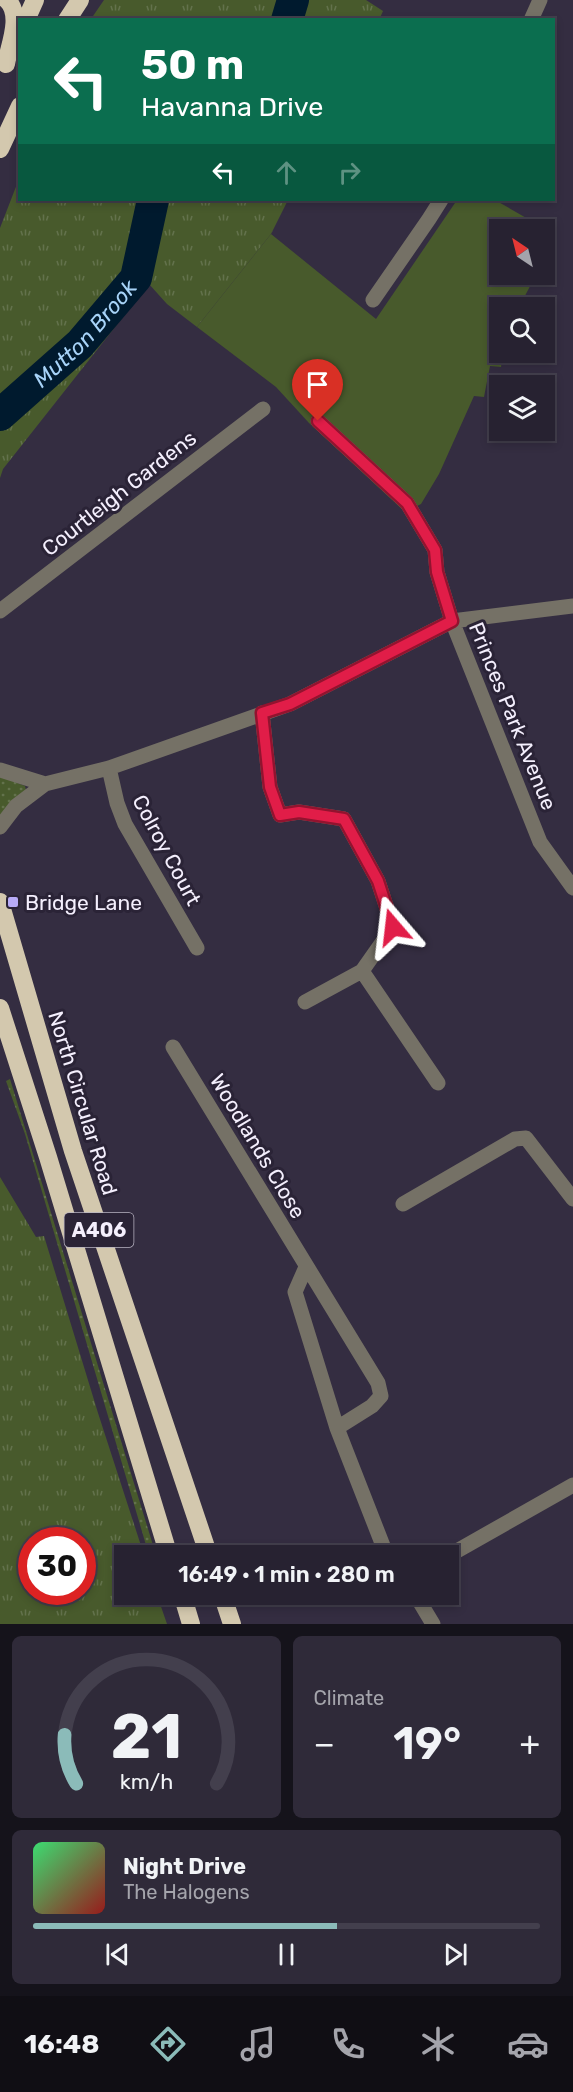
<!DOCTYPE html>
<meta charset="utf-8">
<style>
:root{--surface:#272231;--page:#2f2a39;--text:#f1f3f6;--muted:#a4a4ab;--line:#433f4d;--accent:#8bbbb9}
body{margin:0;font-family:Rubik,sans-serif;background:var(--page);color:var(--text);height:100vh;display:flex;flex-direction:column;font-size:22px;white-space:nowrap}
*{box-sizing:border-box;margin:0}
p{font-size:20px;color:var(--muted)}
.icon{flex:none;width:33px;height:33px;fill:none;stroke:currentColor;stroke-width:2;stroke-linecap:round;stroke-linejoin:round}
.map{position:relative;height:1624px;overflow:hidden}
.panel{display:flex;flex-direction:column;gap:12px;padding:12px;background:#15131b;flex:1}
.panel>*{flex:none}
.hud{position:absolute;left:18px;top:18px;width:537px;height:183px;border-radius:0px;box-shadow:0 3px 9px #0003,0 0 0 2px var(--line);background:#0b6e4f;color:#fff;overflow:hidden}
.needle{width:39px;rotate:325deg}
.buttons{position:absolute;left:489px;top:219px;display:grid;gap:12px}
.buttons a{display:grid;place-items:center;width:66px;height:66px;border-radius:0px;background:var(--surface);box-shadow:0 3px 9px #0003,0 0 0 2px var(--line);font-size:30px}
.speed{position:absolute;left:18px;top:1527px;display:flex;gap:12px;font-size:30px;font-weight:700;text-align:center}
.speed>*{display:grid;place-content:center;width:78px;height:78px;border-radius:50%;background:var(--surface);box-shadow:0 3px 9px #0003,0 0 0 2px var(--line);line-height:1}
.speed .limit{border:9px solid #d22;background:#fff;color:#111}
.pin{position:absolute;display:grid;place-items:center;width:51px;height:51px;color:#fff;margin:-62px -26px;border-radius:50% 50% 50% 0;rotate:-45deg;box-shadow:0 0 6px #0007}
.pin .icon{rotate:45deg}
.me{position:absolute;width:66px;margin:-33px;rotate:343deg;stroke-linejoin:round;filter:drop-shadow(0 0 4px #0008)}
.turn{display:flex;align-items:center;gap:21px;height:126px;padding:0 24px;font-size:27px}
.turn .icon{width:78px;height:78px;stroke-width:2.5}
.turn b{display:block;font-size:42px;line-height:51px}
.lanes{display:flex;align-items:center;height:57px;padding:0 24px;background:#0003;justify-content:center;gap:30px;direction:ltr}
.lanes .off{opacity:.35}
.big{font-size:45px;font-weight:600;line-height:1.1}
.panel .tile{flex:1;display:flex;flex-direction:column;justify-content:center;gap:9px;min-width:0;padding:0 21px;border-radius:9px;background:var(--page)}
.panel .dial{align-items:center;gap:0}
.dial svg{height:156px;overflow:visible;fill:none;stroke:var(--line);stroke-width:7;stroke-linecap:round;text-anchor:middle}
.dial text{fill:var(--text);stroke:none}
.song{display:flex;align-items:center;gap:18px}
.cover{width:72px;height:72px;border-radius:9px;background:linear-gradient(135deg,hsl(140 70% 55%),hsl(0 70% 35%))}
.played{height:6px;border-radius:3px;background:linear-gradient(90deg,var(--accent) 60%,var(--line) 60%)}
.keys{display:flex;justify-content:space-around;direction:ltr}
.heat{display:flex;justify-content:space-between;align-items:center;font-size:33px;direction:ltr}
.panel .tiles{flex:1;display:grid;gap:12px;grid-template-columns:1fr 1fr}
.tile:last-child{grid-column:span 2}
.trip{position:absolute;left:114px;top:1545px;width:345px;height:60px;border-radius:0px;background:var(--surface);box-shadow:0 3px 9px #0003,0 0 0 2px var(--line);font-weight:600;line-height:60px;text-align:center}
.menu{display:flex;height:96px;justify-content:space-around;align-items:center;background:#100e14;color:var(--muted)}
.menu .icon{width:42px;height:42px}
.menu .active{color:var(--accent)}
.menu b{font-size:27px;color:var(--text)}
.map>svg:first-child{display:block}
.grass{fill:url(#grass-dots)}
.park{fill:url(#park-tufts);fill-rule:evenodd}
.pitch{fill:#485a2c}
.lines{fill:none;stroke-linecap:round;stroke-linejoin:round}
.river{stroke:#001a2e;stroke-width:32}
.minor{stroke:#757166;stroke-width:15}
.highway{stroke:#d3c8ae;stroke-width:18}
.route-casing{stroke:#92132f;stroke-width:15}
.route{stroke:#e11d48;stroke-width:10}
.poi-dot{fill:#b8abf7;stroke:#2a2336;stroke-width:2}
.labels{text-anchor:middle;dominant-baseline:central;stroke-width:6;stroke-linejoin:round;paint-order:stroke}
.shield{fill:#2a2336;stroke:#b7b2c1;stroke-width:1.5}
.shield-label{font-size:20px;font-weight:bold;fill:#f4effd}
.street-label{font-size:21px;fill:#f4effd;stroke:#2a2336}
.poi-label{font-size:21px;fill:#f4effd;stroke:#2a2336;text-anchor:start}
.water-label{font-size:22px;font-style:italic;fill:#a7d3f8;stroke:#2a2336}
</style>
<div class="map">
<svg width="573" height="1624" viewBox="0 0 573 1624">
<defs>
<pattern id="grass-dots" width="8" height="8" patternUnits="userSpaceOnUse" patternTransform="scale(1.5)"><rect width="8" height="8" fill="#485a2c"/><path d="M2 2h.1M6 6h.1" fill="none" stroke="#63724c" stroke-width="1.8" stroke-linecap="round"/></pattern>
<pattern id="park-tufts" width="24" height="20" patternUnits="userSpaceOnUse" patternTransform="scale(1.5)"><rect width="24" height="20" fill="#485a2c"/><path d="M3 7l-1-3M5 7V3M7 7l1-3M15 17l-1-3M17 17v-4M19 17l1-3" fill="none" stroke="#63724c"/></pattern>
</defs>
<rect width="100%" height="100%" fill="#342d41"/>
<path class="grass" d="M0 776 25 786 26 790 0 817Z
M10 1079 156 1555H150L146 1545 25 1134 6 1081Z"/>
<path class="park" d="M104 0H366L383 11 379 20 91 19Z
M19 179 20 200H288L271 234 197 327 167 304 149 284 3 469 0 478V228Z
M0 1177 36 1237 44 1236 98 1413 144 1555 124 1556V1594L157 1595 167 1624H0ZM32 1540H82V1592H32Z"/>
<path class="pitch" d="M457 200H495L556 235 545 257 544 230H500V274L536 275 519 307 500 308V352L503 353 501 367 490 366 484 397 474 396 439 474 421 504 405 512 309 423 276 387 197 327 271 234 376 319Z"/>
<g class="lines">
<g class="river">
<path d="M287 20 293 0"/>
<path id="s1" d="M0 415 80 344 136 278 153 200"/>
</g>
<path class="minor" d="M531 20 540 0
M373 300 429 219 441 200
M318 421 407 503 435 550 437 572 452 621 540 842 573 888
M0 611 263 409
M262 713 270 787 280 815 299 812 344 819 378 881 393 927 362 971 438 1083
M109 768 117 803 125 824 197 948
M0 770 45 784
M0 827 16 806 45 784 109 768 290 704 452 621 573 606
M305 1002 362 971
M173 1047 378 1383 381 1396 372 1406 337 1428
M403 1204 515 1139 526 1138 573 1199
M306 1267 295 1292 337 1428 387 1556
M448 1556 573 1485
M415 1594 433 1624"/>
<path class="highway" d="M26 20 35 0
M67 20 80 0
M6 64C9 46 23 15 7 0
M0 149 20 106
M0 902 73 1151 209 1556
M0 1008 48 1157 169 1556
M182 1594 191 1624
M222 1594 232 1624"/>
</g>
<g class="lines">
<defs>
<path id="route" d="M318 421 407 503 435 550 437 572 452 621 290 704 262 713 270 787 280 815 299 812 344 819 378 881 393 927"/>
</defs>
<use href="#route" class="route-casing"/>
<use href="#route" class="route"/>
</g>
<rect class="poi-dot" x="7" y="896" width="12" height="12" rx="3"/>
<g class="labels">
<rect class="shield" x="64.5" y="1213" width="69" height="34" rx="4.5"/>
<g class="shield-label">
<text x="99" y="1230">A406</text>
</g>
<g class="street-label">
<text transform="translate(119 493) rotate(-38)">Courtleigh Gardens</text>
<text transform="translate(513 716) rotate(68)">Princes Park Avenue</text>
<text transform="translate(167 850) rotate(62)">Colroy Court</text>
<text transform="translate(83 1103) rotate(73)">North Circular Road</text>
<text transform="translate(258 1146) rotate(59)">Woodlands Close</text>
</g>
<g class="poi-label">
<text x="25" y="902">Bridge Lane</text>
</g>
<g class="water-label">
<text stroke="none"><textPath href="#s1" startOffset="118">Mutton Brook</textPath></text>
</g>
</g>
</svg>
<div class="buttons">
<a><svg class="needle" viewBox="-14 -14 28 28"><path d="M0-13l5 13h-10z" fill="#e53935"/><path d="M0 13l5-13h-10z" fill="#a4a4ab"/></svg></a>
<a><svg class="icon" aria-label="search" viewBox="0 0 24 24"><circle cx="10" cy="10" r="6"/><path d="M15 15l6 6"/></svg></a>
<a><svg class="icon" aria-label="layers" viewBox="0 0 24 24"><path d="M12 4l9 5-9 5-9-5zM3 14l9 5 9-5"/></svg></a>
</div>
<div class="speed"><div class="limit">30</div></div>
<div class="pin" style="left:318px;top:421px;background:#d93025"><svg class="icon" aria-label="arrive" viewBox="0 0 24 24"><path d="M6 21V4h12l-3 4 3 4H6"/></svg></div>
<svg class="me" style="left:393px;top:927px" viewBox="-20 -20 40 40"><path d="M0-17L14 15 0 8-14 15z" fill="#e11d48" stroke="#fff" stroke-width="4"/></svg>
<div class="trip">16:49 · 1 min · 280 m</div>
<div class="hud">
<div class="turn"><svg class="icon" aria-label="left" viewBox="0 0 24 24"><path d="M17 20v-9H6M10 6l-5 5 5 5"/></svg><div><b>50 m</b>Havanna Drive</div></div>
<div class="lanes"><svg class="icon" aria-label="left" viewBox="0 0 24 24"><path d="M17 20v-9H6M10 6l-5 5 5 5"/></svg><svg class="icon off" aria-label="ahead" viewBox="0 0 24 24"><path d="M12 20V5M6 11l6-6 6 6"/></svg><svg class="icon off" aria-label="right" viewBox="0 0 24 24"><path d="M7 20v-9h11M14 6l5 5-5 5"/></svg></div>
</div>
</div>
<section class="panel">
<div class="tiles">
<div class="tile dial"><svg viewBox="0 0 100 80">
<path d="M14 69A42 42 0 1 1 86 69"/>
<path d="M14 69A42 42 0 0 1 8 44" stroke="#8bbbb9"/>
<text x="50" y="56" font-size="32" font-weight="700">21</text>
<text x="50" y="72" font-size="11">km/h</text>
</svg></div>
<div class="tile"><p>Climate</p>
<div class="heat"><a>−</a><b class="big">19°</b><a>+</a></div>
</div>
<div class="tile">
<div class="song"><i class="cover"></i><div><b>Night Drive</b><p>The Halogens</p></div></div>
<div class="played"></div>
<div class="keys"><svg class="icon" aria-label="previous" viewBox="0 0 24 24"><path d="M18 5L8 12l10 7zM5 5v14"/></svg><svg class="icon" aria-label="pause" viewBox="0 0 24 24"><path d="M8 5v14M16 5v14"/></svg><svg class="icon" aria-label="next" viewBox="0 0 24 24"><path d="M6 5l10 7-10 7zM19 5v14"/></svg></div>
</div>
</div>
</section>
<nav class="menu">
<b>16:48</b>
<svg class="icon active" aria-label="directions" viewBox="0 0 24 24"><path d="M12 3l9 9-9 9-9-9zM9 14v-3h6M13 9l2 2-2 2"/></svg>
<svg class="icon" aria-label="music" viewBox="0 0 24 24"><path d="M9 18V5l10-2v13"/><circle cx="6" cy="18" r="3"/><circle cx="16" cy="16" r="3"/></svg>
<svg class="icon" aria-label="phone" viewBox="0 0 24 24"><path d="M5 4h4l2 5-3 2q2 4 5 5l2-3 5 2v4C11 20 4 13 5 4z"/></svg>
<svg class="icon" aria-label="climate" viewBox="0 0 24 24"><path d="M12 3v18M4 7l16 10M4 17L20 7"/></svg>
<svg class="icon" aria-label="car" viewBox="0 0 24 24"><path d="M5 17H2v-5l4-1 3-4h7l3 4 3 1v5h-3M9 17h6M6 11h13"/><circle cx="7" cy="17" r="2"/><circle cx="17" cy="17" r="2"/></svg>
</nav>
